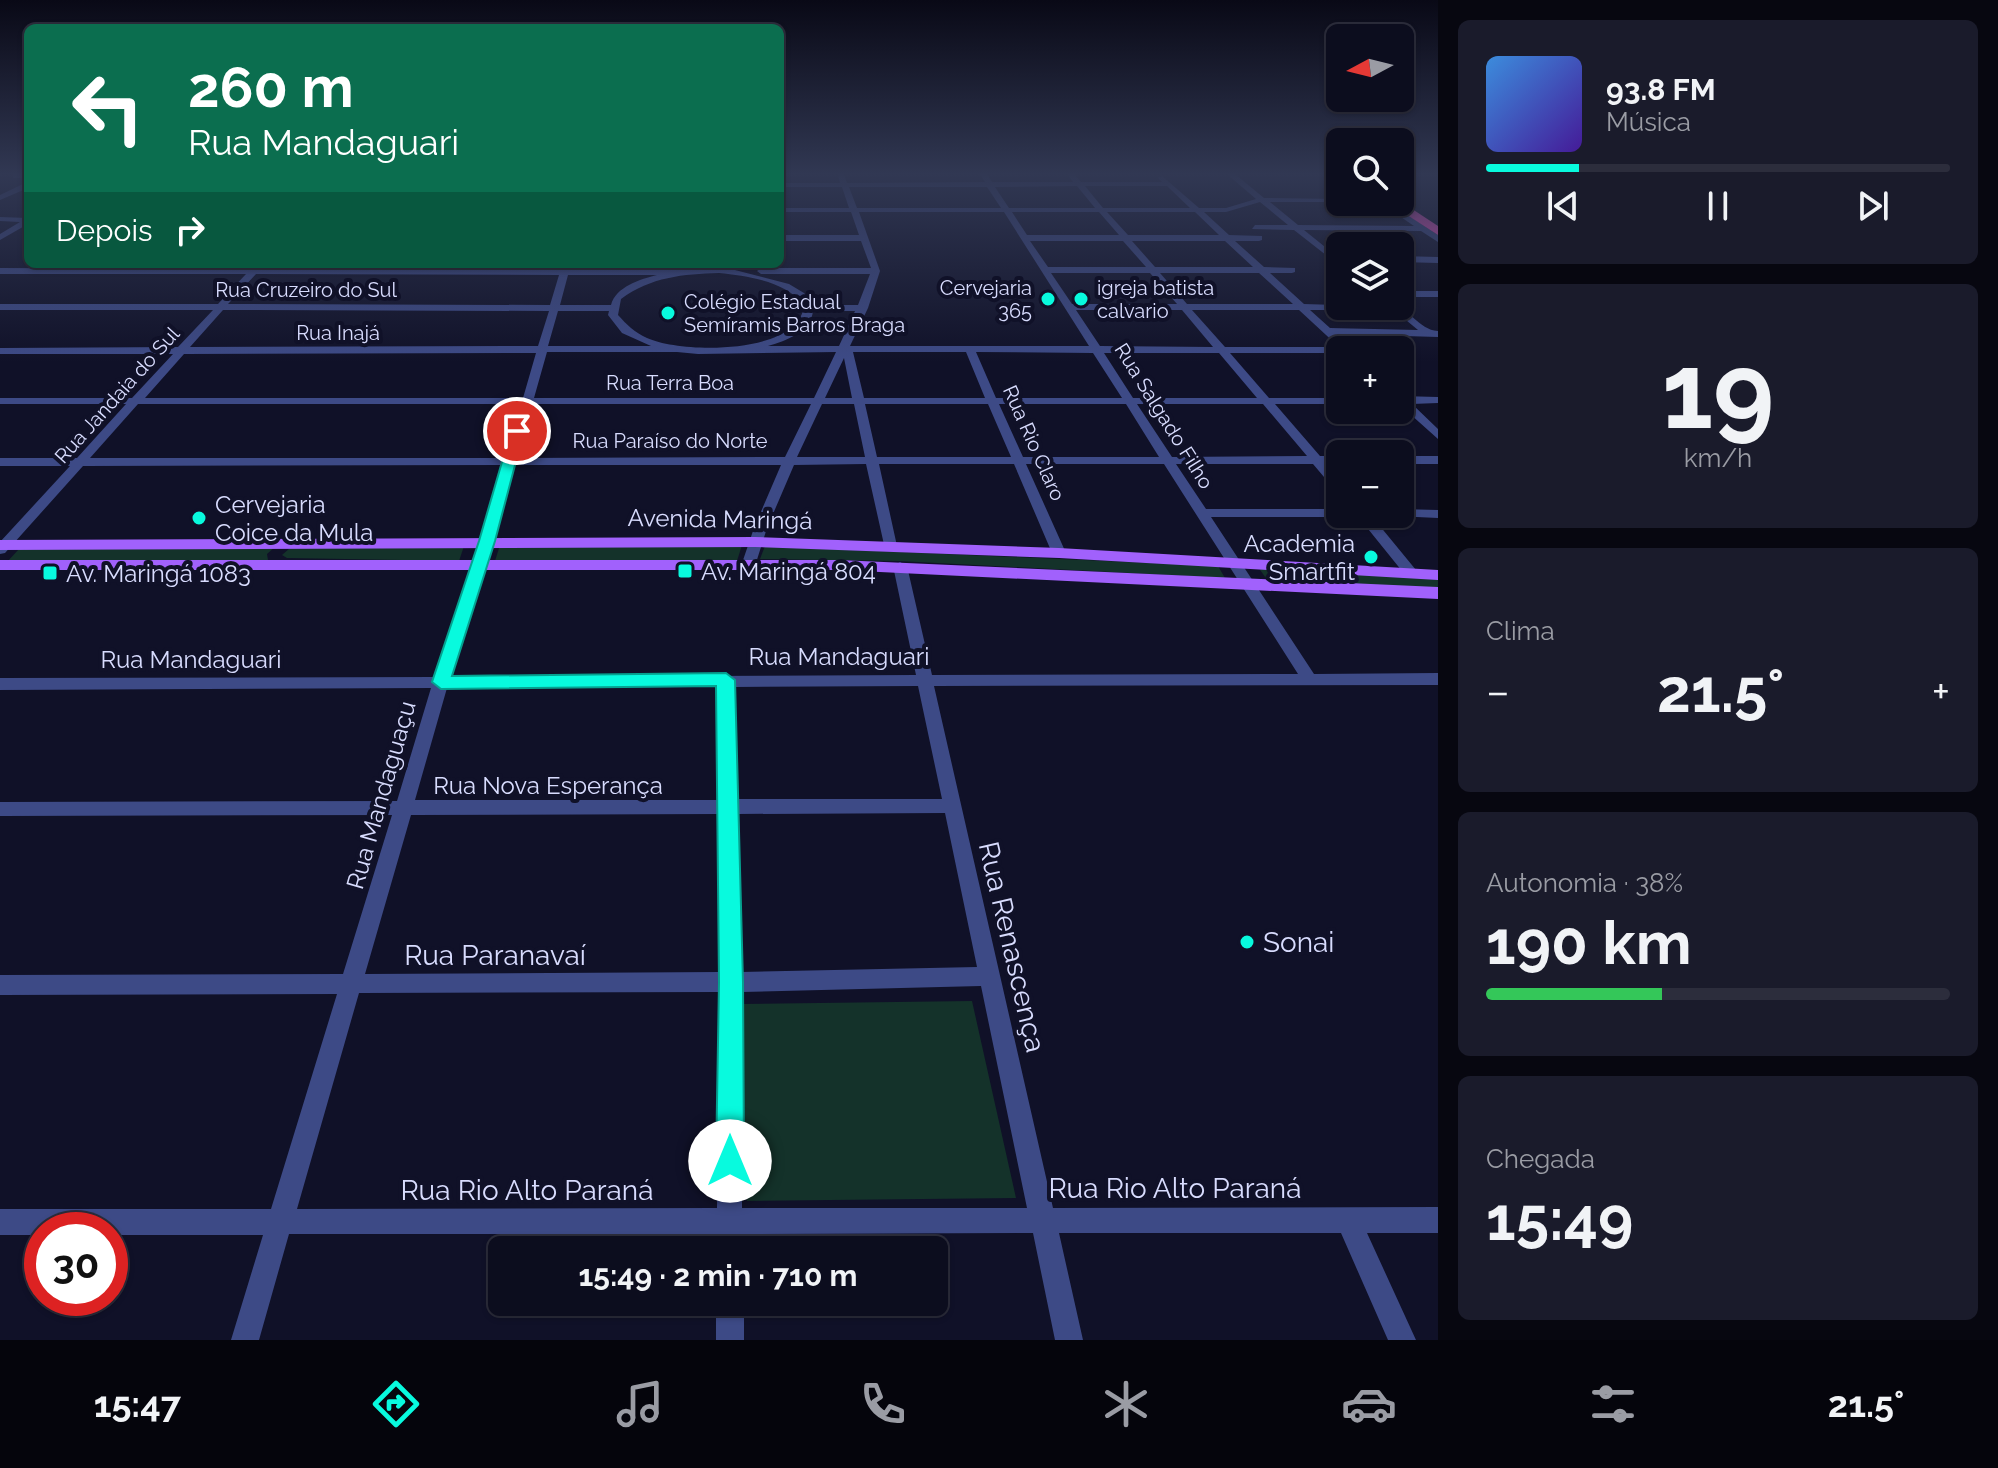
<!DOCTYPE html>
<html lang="pt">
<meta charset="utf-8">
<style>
:root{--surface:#0c0d1e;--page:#1a1b2b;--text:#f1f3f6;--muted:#9a9ca4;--line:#2c2d3c;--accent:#08fade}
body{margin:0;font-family:Raleway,sans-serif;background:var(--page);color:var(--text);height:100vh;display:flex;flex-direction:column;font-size:30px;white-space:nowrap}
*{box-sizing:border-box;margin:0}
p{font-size:26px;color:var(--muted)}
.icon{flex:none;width:44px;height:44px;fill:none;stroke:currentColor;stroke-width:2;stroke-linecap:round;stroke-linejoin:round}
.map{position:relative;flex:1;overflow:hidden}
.side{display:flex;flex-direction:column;gap:20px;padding:20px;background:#070710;width:560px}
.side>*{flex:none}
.guide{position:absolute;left:24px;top:24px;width:760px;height:244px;border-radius:12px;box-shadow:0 2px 6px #0004,0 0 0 2px var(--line);background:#0b6e4f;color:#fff;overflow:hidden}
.needle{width:52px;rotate:263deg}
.buttons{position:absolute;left:1326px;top:24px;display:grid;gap:16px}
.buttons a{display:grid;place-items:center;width:88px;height:88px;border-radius:12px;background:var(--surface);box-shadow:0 2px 6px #0004,0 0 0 2px var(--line);font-size:40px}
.speed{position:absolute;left:24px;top:1212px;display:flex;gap:16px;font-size:40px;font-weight:700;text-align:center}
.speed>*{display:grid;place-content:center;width:104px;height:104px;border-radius:50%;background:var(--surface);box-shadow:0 2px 6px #0004,0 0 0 2px var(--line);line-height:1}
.speed .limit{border:12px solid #d22;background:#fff;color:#111}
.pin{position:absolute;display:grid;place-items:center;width:68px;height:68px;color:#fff;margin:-34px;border:4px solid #fff;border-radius:50%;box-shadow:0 2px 8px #0007}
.me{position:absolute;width:88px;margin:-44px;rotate:0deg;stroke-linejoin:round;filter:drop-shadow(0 0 6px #0008)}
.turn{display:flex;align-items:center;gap:28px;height:168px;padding:0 32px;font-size:36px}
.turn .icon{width:104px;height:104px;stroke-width:2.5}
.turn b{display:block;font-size:56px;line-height:68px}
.then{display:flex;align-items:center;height:76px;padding:0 32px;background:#0003;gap:16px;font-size:30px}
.big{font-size:60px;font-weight:700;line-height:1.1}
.side .card{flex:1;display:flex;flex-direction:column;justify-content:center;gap:12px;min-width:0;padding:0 28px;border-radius:12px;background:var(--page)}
.side .dial{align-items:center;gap:0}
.dial b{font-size:104px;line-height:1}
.song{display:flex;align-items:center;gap:24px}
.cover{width:96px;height:96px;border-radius:12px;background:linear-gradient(135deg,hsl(210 70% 55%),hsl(260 70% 35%))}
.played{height:8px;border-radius:4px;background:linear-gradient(90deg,var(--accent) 20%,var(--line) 20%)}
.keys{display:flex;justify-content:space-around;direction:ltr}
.heat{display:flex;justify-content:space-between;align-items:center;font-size:44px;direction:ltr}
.charge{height:12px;border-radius:6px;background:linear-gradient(90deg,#34c759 38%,var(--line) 0)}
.trip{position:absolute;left:488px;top:1236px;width:460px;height:80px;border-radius:12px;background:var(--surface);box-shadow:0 2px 6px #0004,0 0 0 2px var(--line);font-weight:700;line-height:80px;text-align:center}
.tabs{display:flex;height:128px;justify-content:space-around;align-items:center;background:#05050c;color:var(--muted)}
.tabs .icon{width:56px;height:56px}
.tabs .selected{color:var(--accent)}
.tabs b{font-size:36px;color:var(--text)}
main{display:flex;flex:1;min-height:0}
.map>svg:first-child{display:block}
.green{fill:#14322a}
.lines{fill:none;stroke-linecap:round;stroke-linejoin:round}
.minor{fill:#3d4a86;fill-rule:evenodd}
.major{fill:#a161fc;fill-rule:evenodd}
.highway{fill:#fc56c9;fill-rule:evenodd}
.route{fill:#08fade;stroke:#05a290;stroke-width:2}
.poi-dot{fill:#08fade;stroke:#101128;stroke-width:3}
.labels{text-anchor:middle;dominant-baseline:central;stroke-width:8;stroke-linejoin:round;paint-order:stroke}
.far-poi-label{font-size:20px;fill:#d8dcfe;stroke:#101128;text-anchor:start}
.far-street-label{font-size:20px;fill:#d8dcfe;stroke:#101128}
.poi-label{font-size:24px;fill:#d8dcfe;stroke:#101128;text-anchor:start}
.street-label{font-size:24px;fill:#d8dcfe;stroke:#101128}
.near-poi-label{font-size:28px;fill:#d8dcfe;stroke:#101128;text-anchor:start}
.near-street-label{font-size:28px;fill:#d8dcfe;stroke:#101128}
</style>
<main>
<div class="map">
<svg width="1438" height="1340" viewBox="0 0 1438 1340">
<rect width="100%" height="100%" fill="#101128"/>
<path class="green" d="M500 545H742L737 561H495Z
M276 546 267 554 268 560 7 562 19 549Z
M464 546 459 561 287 558 282 555 290 548Z
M765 546 1218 566 1225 578 899 561 760 559Z
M1258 567 1438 578V590L1268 581Z
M972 1001 1016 1198 747 1201 741 1004Z"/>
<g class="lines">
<path class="minor" d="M13 174H28V178H13Z
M838 174H844L847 183 985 182 980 174H987L992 182H1073L1067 174H1074L1081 182H1162L1158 178 1162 176 1199 208H1226L1256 199 1227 174H1235L1264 198 1340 199V202H1343H1270L1298 225 1414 226 1379 202H1388L1438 235V242L1421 231 1304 230 1340 259V266L1294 230 1252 229 1255 225H1288L1260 202 1226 212H1204L1229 235 1262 236V240L1259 241H1235L1264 267 1295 268V272L1292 273H1270L1304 304 1337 305 1339 307 1334 310H1310L1330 328 1418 330 1389 306C1410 306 1418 330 1438 331V337L1337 334 1353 350H1340V353H1230L1269 398H1340V404H1275L1320 456H1340V464H1327L1340 479V491L1335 490 1313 464H1176L1206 509H1340V514H1346L1340 517H1211L1314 674 1438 673V685L934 686 1053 1208 1438 1207V1233H1367L1416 1340H1388L1341 1233H1059L1083 1340H1055L1033 1233 742 1234V1250H716V1234H289L259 1340H231L263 1235H110V1230H42V1235H0V1209H271L337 994 0 995V975L343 974 392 815 0 816V802L397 801 431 688 0 690V678L435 677 503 465 83 466 5 553 0 554V542L70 466H0V458H77L126 404H0V398H132L173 354H0V348L178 347 213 310H0V304H218L246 274H0V268L251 269 255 264H263L260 269H561L563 264H571L570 269H731L789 284 804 293 814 305H858L870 274H761L757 271 761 268H871L861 241H780V235H859L851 212H780V208H849L842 187H780V183H840ZM1077 186 1095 208H1009L995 187ZM1085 186H1167L1190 208H1103ZM849 187H987L1001 208H857ZM859 212H1004L1089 346H850L868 308 880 271ZM1012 212H1099L1119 235H1027ZM1107 212H1195L1219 235H1128ZM1030 241H1123L1146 267H1048ZM1132 241H1225L1253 267H1155ZM719 273C748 276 785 281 804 305 800 355 682 354 647 338 634 332 627 325 618 315L621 299C651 277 683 274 719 273ZM1051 273H1150L1177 304H1072ZM1160 273H1259L1293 304H1187ZM256 274 559 275 550 305 228 304ZM568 275H657C641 279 615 287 611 305H560ZM223 310 549 311 538 346 190 347ZM1076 310H1182L1213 347 1100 346ZM1192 310H1299L1339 347H1225ZM558 311H609L608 315 622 333 651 346H548ZM813 311H855L839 346H768C785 341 811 332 813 311ZM547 352H677L698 354 836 352 814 398H534ZM853 352H966L985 398H864ZM976 352 1093 353 1122 398H996ZM536 353 523 398H145L184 354ZM1104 353H1219L1257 398H1133ZM844 358 852 398H825ZM138 404H521L505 458H90ZM532 404H811L785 457 517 458ZM822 404H854L865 457H797ZM865 404H988L1011 457H877ZM999 404H1126L1159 457H1023ZM1137 404H1263L1307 456 1172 457ZM866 464 885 549H895L897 546 879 464H1014L1052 553 1059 557 1066 553 1026 464H1164L1298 674 932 675 907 566 900 562 893 566 916 675 451 677 515 465H781L754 528 741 566 748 570 755 566 767 528 794 465ZM918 686 942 799H737L734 687ZM718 687 719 800H415L447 688ZM945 813 977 967 741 972 737 814ZM719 814 720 972 365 974 411 815ZM981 986 1027 1208H742V992ZM720 992 717 1208 297 1209 359 993Z
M1335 174H1340V177Z
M25 183H28V188L0 200V195Z
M0 217 28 218V224L0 240V234L20 222 0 221Z
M1400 256 1438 257V263L1400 262Z
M1331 290H1340V296L1328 295 1326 293Z
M1400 291H1438V297H1400Z
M1400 396 1438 397V403L1412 404 1438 429V439L1400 405Z
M1400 456H1438V464H1400Z
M1400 509 1438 510V518L1395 516 1394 514H1400Z
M1356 514H1370L1416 570 1418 573 1416 576H1406Z
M716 1302H744V1340H716Z"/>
<path class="major" d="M755 537 1059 548 1438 570V580L1059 558 755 547 0 550V540Z
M0 560H839L1438 587V599L839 570H0Z"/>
<path class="highway" d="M1400 201 1438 226V235L1387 202Z"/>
</g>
<linearGradient id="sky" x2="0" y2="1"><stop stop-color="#090916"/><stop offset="0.48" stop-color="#313853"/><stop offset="1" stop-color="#313853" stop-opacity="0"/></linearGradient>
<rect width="1438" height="362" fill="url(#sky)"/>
<path class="route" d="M517 427 524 431 495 541 452 676 726 673 735 680 743 982 744 1161 740 1171 730 1175 720 1171 716 1161 719 982 716 686 441 689 432 682 479 541 511 431Z"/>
<g class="poi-dot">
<circle cx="1048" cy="299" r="8"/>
<circle cx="1081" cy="299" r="8"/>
<circle cx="668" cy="313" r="8"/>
<circle cx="199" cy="518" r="8"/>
<circle cx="1371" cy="557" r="8"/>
<rect x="677" y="563" width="16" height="16" rx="4"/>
<rect x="42" y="565" width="16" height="16" rx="4"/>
<circle cx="1247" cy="942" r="8"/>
</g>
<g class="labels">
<g class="far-poi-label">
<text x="1032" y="288" text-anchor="end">Cervejaria<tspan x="1032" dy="23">365</tspan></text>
<text x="1097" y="288">igreja batista<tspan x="1097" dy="23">calvario</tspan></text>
<text x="684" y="302">Colégio Estadual<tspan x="684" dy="23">Semíramis Barros Braga</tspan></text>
</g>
<g class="far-street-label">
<text x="306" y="290">Rua Cruzeiro do Sul</text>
<text x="338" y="333">Rua Inajá</text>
<text x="670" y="383">Rua Terra Boa</text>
<text transform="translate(117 395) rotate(-48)">Rua Jandaia do Sul</text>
<text transform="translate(1164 416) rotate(58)">Rua Salgado Filho</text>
<text x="670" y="441">Rua Paraíso do Norte</text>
<text transform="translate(1034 443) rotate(66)">Rua Rio Claro</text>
</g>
<g class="poi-label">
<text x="215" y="504">Cervejaria<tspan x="215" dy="28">Coice da Mula</tspan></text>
<text x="1355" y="543" text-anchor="end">Academia<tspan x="1355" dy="28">Smartfit</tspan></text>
<text x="701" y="571">Av. Maringá 804</text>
<text x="66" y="573">Av. Maringá 1083</text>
</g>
<g class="street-label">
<text transform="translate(720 519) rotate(1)">Avenida Maringá</text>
<text x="839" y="656">Rua Mandaguari</text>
<text x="191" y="659">Rua Mandaguari</text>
<text x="548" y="785">Rua Nova Esperança</text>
<text transform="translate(381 795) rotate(-74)">Rua Mandaguaçu</text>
</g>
<g class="near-poi-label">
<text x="1263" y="942">Sonai</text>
</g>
<g class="near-street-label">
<text transform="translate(1012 947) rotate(77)">Rua Renascença</text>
<text x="495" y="955">Rua Paranavaí</text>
<text x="1175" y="1188">Rua Rio Alto Paraná</text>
<text x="527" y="1190">Rua Rio Alto Paraná</text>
</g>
</g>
</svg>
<div class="buttons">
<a><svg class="needle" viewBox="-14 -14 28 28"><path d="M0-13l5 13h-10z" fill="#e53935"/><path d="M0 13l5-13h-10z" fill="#9a9ca4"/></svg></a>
<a><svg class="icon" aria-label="search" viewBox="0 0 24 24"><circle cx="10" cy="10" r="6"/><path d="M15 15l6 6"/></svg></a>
<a><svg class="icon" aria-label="layers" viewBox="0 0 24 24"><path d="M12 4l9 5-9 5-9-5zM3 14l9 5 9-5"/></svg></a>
<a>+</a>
<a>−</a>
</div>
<div class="speed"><div class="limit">30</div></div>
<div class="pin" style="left:517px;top:431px;background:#d93025"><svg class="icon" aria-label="arrive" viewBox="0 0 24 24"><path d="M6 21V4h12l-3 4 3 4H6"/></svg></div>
<svg class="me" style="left:730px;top:1161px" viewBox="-20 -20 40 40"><circle r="19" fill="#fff"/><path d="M0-13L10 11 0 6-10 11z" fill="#08fade"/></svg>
<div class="trip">15:49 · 2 min · 710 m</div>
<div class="guide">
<div class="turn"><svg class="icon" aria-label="left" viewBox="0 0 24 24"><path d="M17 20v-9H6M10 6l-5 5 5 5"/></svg><div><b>260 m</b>Rua Mandaguari</div></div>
<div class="then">Depois<svg class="icon" aria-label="right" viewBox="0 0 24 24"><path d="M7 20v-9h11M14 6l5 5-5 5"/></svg></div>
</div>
</div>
<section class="side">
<div class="card">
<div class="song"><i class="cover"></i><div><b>93.8 FM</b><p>Música</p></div></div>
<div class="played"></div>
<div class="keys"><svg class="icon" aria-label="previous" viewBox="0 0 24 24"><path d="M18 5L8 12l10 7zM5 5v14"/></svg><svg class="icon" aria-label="pause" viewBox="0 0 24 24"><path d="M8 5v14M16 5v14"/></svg><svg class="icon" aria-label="next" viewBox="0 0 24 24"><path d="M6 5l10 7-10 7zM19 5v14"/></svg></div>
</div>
<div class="card dial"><b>19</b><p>km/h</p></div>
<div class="card"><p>Clima</p>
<div class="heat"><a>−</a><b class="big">21.5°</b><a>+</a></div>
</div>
<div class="card"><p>Autonomia · 38%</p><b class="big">190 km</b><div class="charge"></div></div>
<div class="card"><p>Chegada</p><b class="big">15:49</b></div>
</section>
</main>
<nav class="tabs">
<b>15:47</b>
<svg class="icon selected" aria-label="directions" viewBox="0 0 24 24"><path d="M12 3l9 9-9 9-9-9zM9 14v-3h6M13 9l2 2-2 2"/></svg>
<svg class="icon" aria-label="music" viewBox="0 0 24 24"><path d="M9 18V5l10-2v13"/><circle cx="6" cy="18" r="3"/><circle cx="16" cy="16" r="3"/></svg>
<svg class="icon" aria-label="phone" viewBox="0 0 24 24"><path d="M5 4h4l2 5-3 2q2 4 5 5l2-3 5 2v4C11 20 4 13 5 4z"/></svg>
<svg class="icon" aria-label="climate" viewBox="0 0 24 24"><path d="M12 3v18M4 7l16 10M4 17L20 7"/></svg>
<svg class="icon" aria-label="car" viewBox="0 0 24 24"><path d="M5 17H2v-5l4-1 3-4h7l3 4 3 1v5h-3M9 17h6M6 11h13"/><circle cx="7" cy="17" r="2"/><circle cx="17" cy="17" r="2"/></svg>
<svg class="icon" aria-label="filters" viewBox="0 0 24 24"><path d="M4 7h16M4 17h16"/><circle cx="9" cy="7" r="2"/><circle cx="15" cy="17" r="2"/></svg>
<b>21.5°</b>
</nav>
